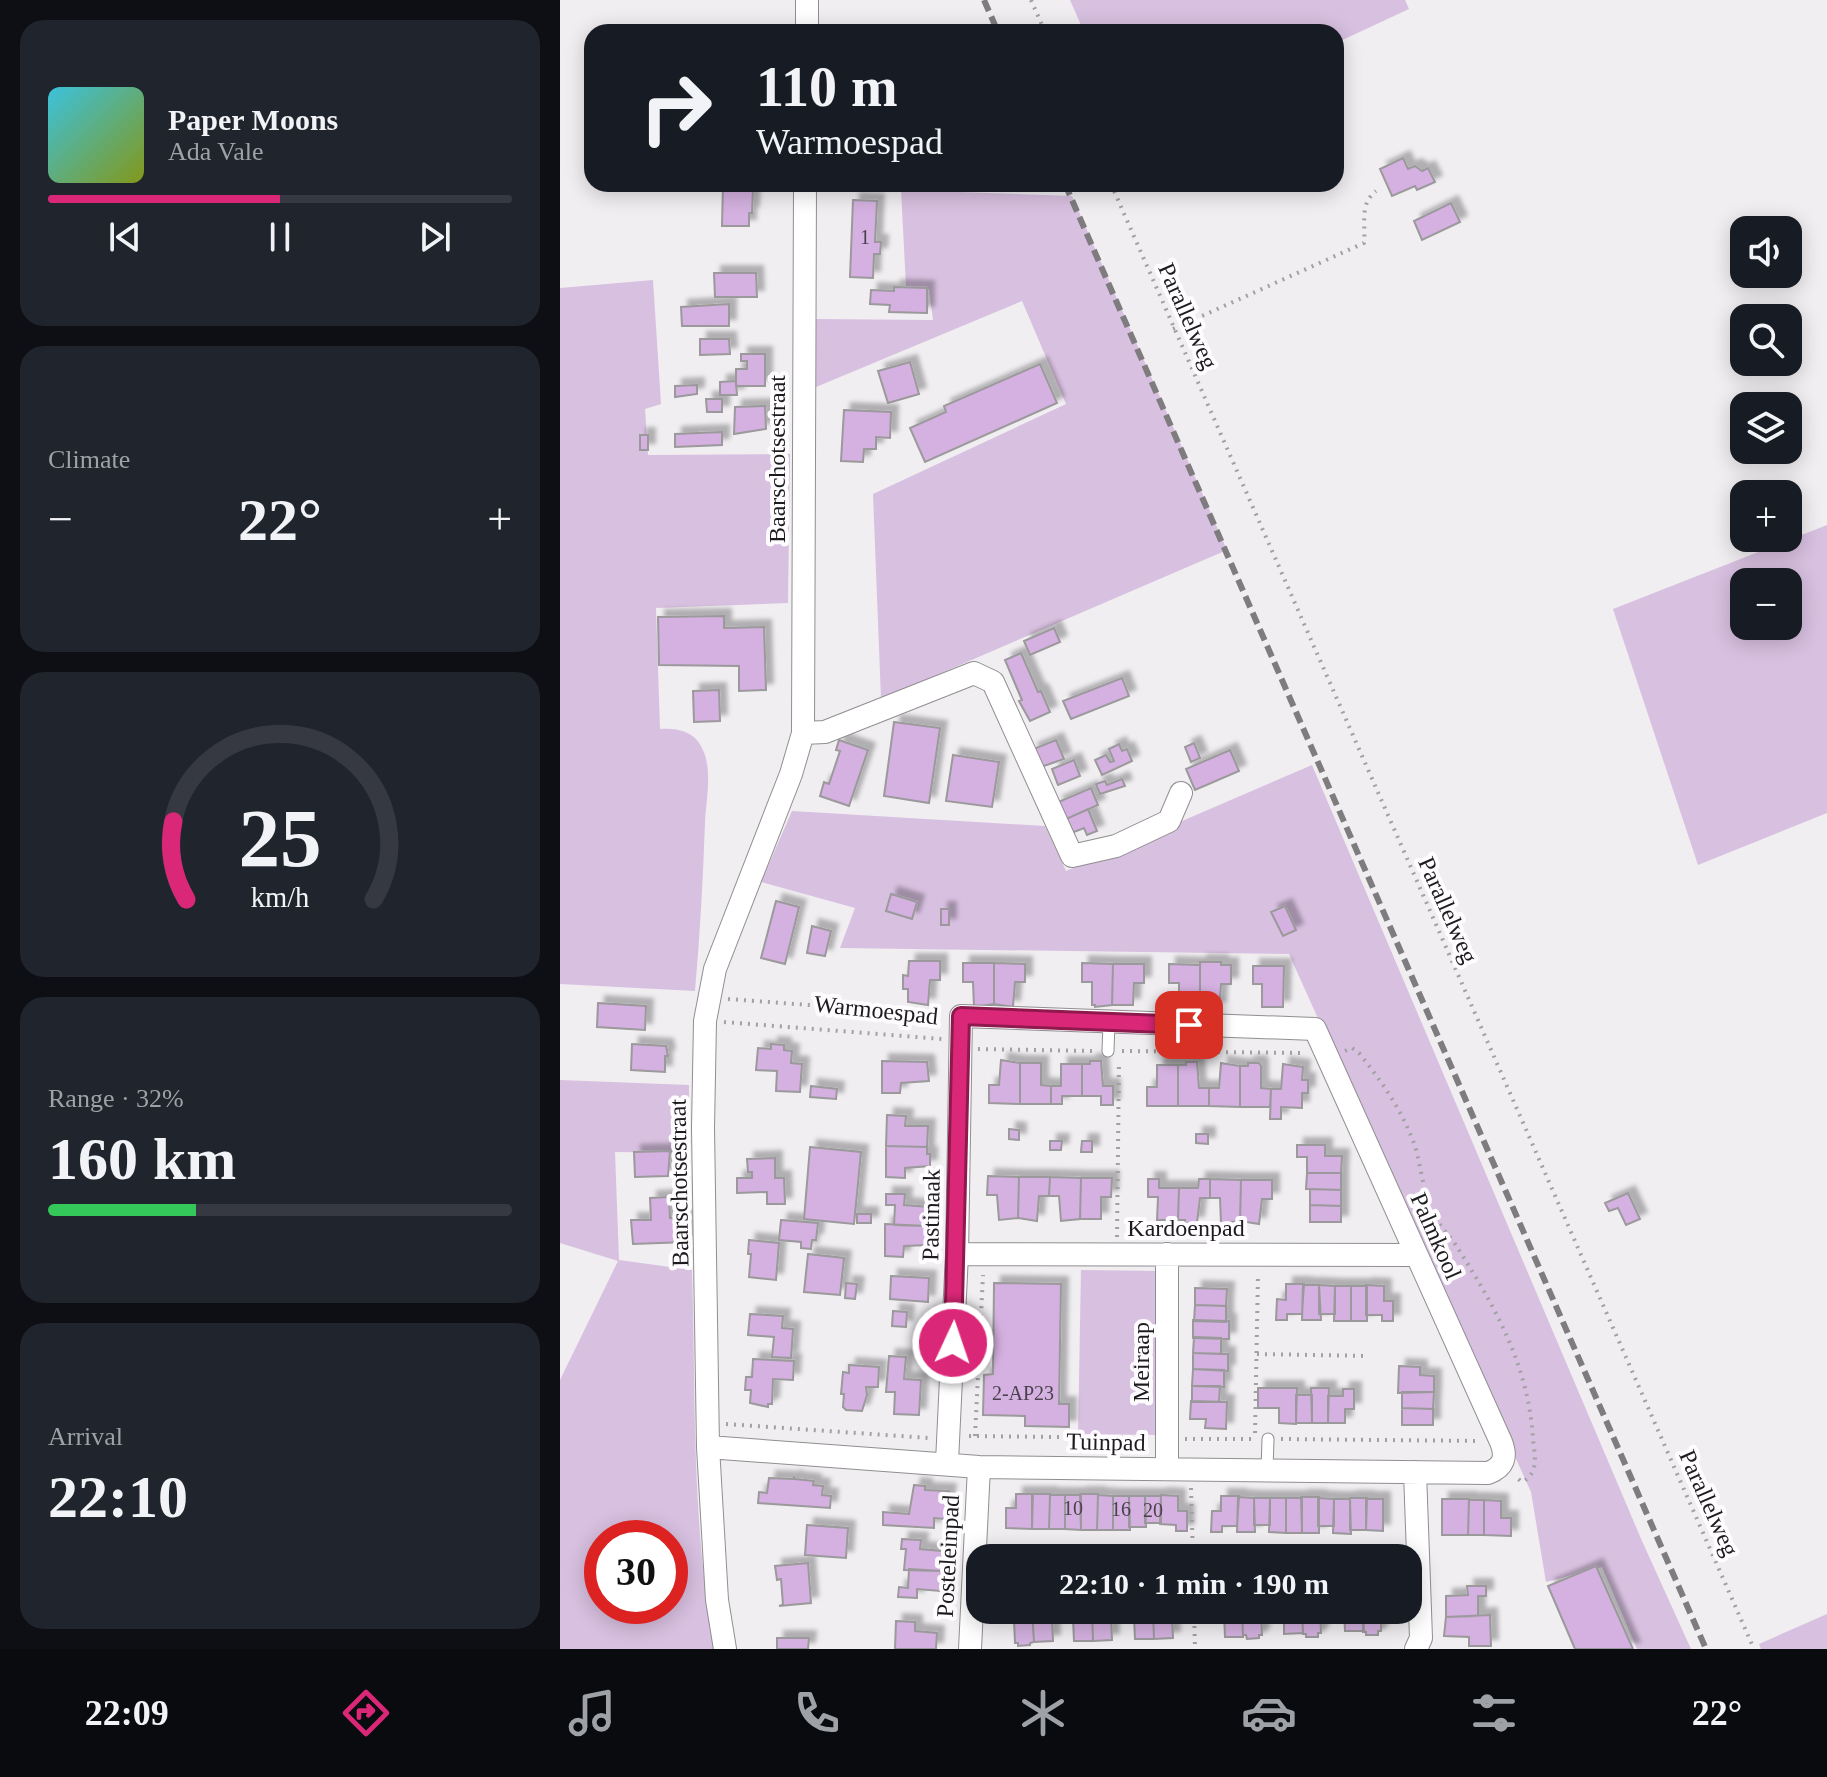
<!DOCTYPE html>
<meta charset="utf-8">
<style>
:root{--surface:#171b24;--page:#20242c;--text:#f1f3f6;--muted:#9ea1a6;--line:#363941;--accent:#db2777}
body{margin:0;font-family:"Times New Roman",serif;background:var(--page);color:var(--text);height:100vh;display:flex;flex-direction:column;font-size:30px;white-space:nowrap}
*{box-sizing:border-box;margin:0}
p{font-size:26px;color:var(--muted)}
.icon{flex:none;width:44px;height:44px;fill:none;stroke:currentColor;stroke-width:2;stroke-linecap:round;stroke-linejoin:round}
.map{position:relative;flex:1;overflow:hidden}
.details{display:flex;flex-direction:column;gap:20px;padding:20px;background:#0d0f14;width:560px}
.details>*{flex:none}
.top-card{position:absolute;left:24px;top:24px;width:760px;height:168px;border-radius:24px;box-shadow:0 4px 20px #0003;background:#171b24;color:var(--text);overflow:hidden}
.tools{position:absolute;left:1170px;top:216px;display:grid;gap:16px}
.tools a{display:grid;place-items:center;width:72px;height:72px;border-radius:16px;background:var(--surface);box-shadow:0 4px 20px #0003;font-size:40px}
.speed{position:absolute;left:24px;top:1520px;display:flex;gap:16px;font-size:40px;font-weight:700;text-align:center}
.speed>*{display:grid;place-content:center;width:104px;height:104px;border-radius:50%;background:var(--surface);box-shadow:0 4px 20px #0003;line-height:1}
.speed .limit{border:12px solid #d22;background:#fff;color:#111}
.pin{position:absolute;display:grid;place-items:center;width:68px;height:68px;color:#fff;margin:-34px;border-radius:16px;box-shadow:0 4px 12px #0006}
.me{position:absolute;width:88px;margin:-44px;rotate:3deg;stroke-linejoin:round;filter:drop-shadow(0 0 6px #0008)}
.turn{display:flex;align-items:center;gap:28px;height:168px;padding:0 40px;font-size:36px}
.turn .icon{width:104px;height:104px;stroke-width:2.5}
.turn b{display:block;font-size:56px;line-height:68px}
.big{font-size:60px;font-weight:800;line-height:1.1}
.details .widget{flex:1;display:flex;flex-direction:column;justify-content:center;gap:12px;min-width:0;padding:0 28px;border-radius:24px;background:var(--page)}
.details .dial{align-items:center;gap:0}
.dial svg{height:208px;overflow:visible;fill:none;stroke:var(--line);stroke-width:7;stroke-linecap:round;text-anchor:middle}
.dial text{fill:var(--text);stroke:none}
.song{display:flex;align-items:center;gap:24px}
.cover{width:96px;height:96px;border-radius:12px;background:linear-gradient(135deg,hsl(190 70% 55%),hsl(70 70% 35%))}
.played{height:8px;border-radius:4px;background:linear-gradient(90deg,var(--accent) 50%,var(--line) 50%)}
.keys{display:flex;justify-content:space-around;direction:ltr}
.heat{display:flex;justify-content:space-between;align-items:center;font-size:44px;direction:ltr}
.charge{height:12px;border-radius:6px;background:linear-gradient(90deg,#34c759 32%,var(--line) 0)}
.trip{position:absolute;left:406px;top:1544px;width:456px;height:80px;border-radius:24px;background:var(--surface);box-shadow:0 4px 20px #0003;font-weight:800;line-height:80px;text-align:center}
.tabs{display:flex;height:128px;justify-content:space-around;align-items:center;background:#090b0e;color:var(--muted)}
.tabs .icon{width:56px;height:56px}
.tabs .current{color:var(--accent)}
.tabs b{font-size:36px;color:var(--text)}
main{display:flex;flex:1;min-height:0}
.map>svg:first-child{display:block}
.green{fill:#d8c0e0;fill-rule:evenodd}
.building{fill:#d4b1e0;stroke:#9b999b;stroke-width:2;filter:url(#shadow)}
.lines{fill:none;stroke-linecap:round;stroke-linejoin:round}
.service-casing{stroke:#908e91;stroke-width:13}
.minor-casing{stroke:#908e91;stroke-width:24}
.path{stroke:#a1a0a2;stroke-width:4;stroke-dasharray:2 6;stroke-linecap:butt}
.service{stroke:#fff;stroke-width:11}
.minor{stroke:#fff;stroke-width:22}
.rail{stroke:#7e7c7e;stroke-width:6;stroke-dasharray:12 6;stroke-linecap:butt}
.route-casing{stroke:#8e194d;stroke-width:20}
.route{stroke:#db2777;stroke-width:14}
.labels{text-anchor:middle;dominant-baseline:central;stroke-width:8;stroke-linejoin:round;paint-order:stroke}
.number-label{font-size:20px;fill:#4b414e}
.street-label{font-size:24px;fill:#1d1c1d;stroke:#fefcff}
</style>
<main>
<section class="details">
<div class="widget">
<div class="song"><i class="cover"></i><div><b>Paper Moons</b><p>Ada Vale</p></div></div>
<div class="played"></div>
<div class="keys"><svg class="icon" aria-label="previous" viewBox="0 0 24 24"><path d="M18 5L8 12l10 7zM5 5v14"/></svg><svg class="icon" aria-label="pause" viewBox="0 0 24 24"><path d="M8 5v14M16 5v14"/></svg><svg class="icon" aria-label="next" viewBox="0 0 24 24"><path d="M6 5l10 7-10 7zM19 5v14"/></svg></div>
</div>
<div class="widget"><p>Climate</p>
<div class="heat"><a>−</a><b class="big">22°</b><a>+</a></div>
</div>
<div class="widget dial"><svg viewBox="0 0 100 80">
<path d="M14 69A42 42 0 1 1 86 69"/>
<path d="M14 69A42 42 0 0 1 9 39" stroke="#db2777"/>
<text x="50" y="56" font-size="32" font-weight="700">25</text>
<text x="50" y="72" font-size="11">km/h</text>
</svg></div>
<div class="widget"><p>Range · 32%</p><b class="big">160 km</b><div class="charge"></div></div>
<div class="widget"><p>Arrival</p><b class="big">22:10</b></div>
</section>
<div class="map">
<svg width="1267" height="1649" viewBox="0 0 1267 1649">
<defs>
<filter id="shadow"><feDropShadow dx="7" dy="-7" stdDeviation="2" flood-color="#0004"/></filter>
</defs>
<rect width="100%" height="100%" fill="#f0eef1"/>
<path class="green" d="M510 0H845L849 9 776 43V32H524Z
M341 190 512 196 667 550 321 699 313 494 506 404 462 301 256 387V319L373 320 369 289 346 286Z
M93 280 101 404 85 409 88 455 230 454 228 603 96 608 100 729C117 728 134 731 142 748 153 769 146 800 145 822 143 879 140 934 135 991L0 984V288Z
M1267 525V813L1138 865 1053 609ZM1184 582H1228V626H1184Z
M752 765 1082 1541 1131 1649H1077L1042 1567 986 1582 971 1492 729 954 280 948 295 908 201 882 232 811 485 826 506 871Z
M0 1080 129 1085V1153L55 1152 59 1260 132 1270C136 1394 131 1528 155 1649H0V1380L58 1261 0 1243ZM42 1538H110V1606H42Z
M521 1270 601 1271 598 1435 518 1434Z
M1267 1614V1649H1201L1199 1644Z"/>
<path class="building" d="M843 158 848 169 855 166 862 171 868 168 875 182 857 190 855 186 832 196 820 169Z
M96 184H147V191L95 190Z
M163 184H189V188H193L192 213H189V226H162Z
M293 200 317 201 315 242H321L320 254H314L313 278 290 277Z
M891 203 900 222 862 240 854 221Z
M154 273H196L197 297H155Z
M334 287 367 288V313L329 312 330 305 310 304 311 290 334 291Z
M169 304V326H122L121 307Z
M140 339H169L170 354 140 355Z
M181 354H205V386H176V369H187V361H181Z
M350 362 359 394 328 403 318 371Z
M480 364 497 403 365 462 350 428 386 412 384 406Z
M176 381 177 395H160V382Z
M137 385V394L115 397V386Z
M146 399H162V412H147Z
M205 406 206 429 174 434 175 407Z
M284 410 331 412 330 438 316 437V449H304L303 462 281 461Z
M162 432V445L115 447V434Z
M80 435H88V450H80Z
M164 616V628L204 627 206 690 179 691V666L99 665 98 617Z
M494 628 500 642 470 655 464 641Z
M461 653 478 692 481 691 490 712 470 721 459 701 462 700 445 660Z
M562 678 569 696 511 719 503 701Z
M159 690 160 721 134 722 133 691Z
M334 722 380 728 369 803 324 796Z
M279 740 308 750 289 806 260 796 264 782 269 784 280 751 276 750Z
M496 740 504 759 478 768 471 750Z
M634 743 640 758 631 762 625 747Z
M559 744 562 751 567 749 572 761 542 775 535 760 546 755 550 762 554 761 549 749Z
M670 750 679 771 635 790 626 769Z
M393 755 439 762 432 807 386 801Z
M514 760 520 776 498 785 492 769Z
M562 779 565 786 540 794 536 784 545 781 547 785Z
M531 788 538 805 504 820 496 803Z
M528 809 537 831 527 835 524 828 509 834 504 820Z
M331 894 357 902 352 919 326 911Z
M216 901 239 907 225 964 201 958Z
M725 906 736 930 723 936 711 912Z
M381 909H389V925H381Z
M252 926 271 931 265 956 247 953Z
M349 961H380V980H370L368 1005 348 1002V989H343V975L348 976Z
M640 962H661V965H671V984H661L659 1009 640 1006Z
M403 963H434V1004L414 1007 413 982H403Z
M434 963 465 964V982H455L453 1007 434 1004Z
M522 963 553 964 552 1005 535 1007V1005H532V982H522Z
M553 964H584V983H574L573 1005H552Z
M609 964 640 965V1006H619V983H609Z
M693 966H724L723 1007H702V984H693Z
M38 1003 86 1006 85 1030 37 1027Z
M72 1044 106 1046 108 1056H105V1072L71 1070Z
M211 1044 224 1045V1050L232 1051 231 1063 242 1064 240 1092 216 1091 217 1071 196 1070 198 1048 211 1049Z
M441 1060 460 1063V1104L429 1103V1085H439Z
M322 1061 367 1062 369 1081 341 1083 340 1093H322Z
M530 1061H541L543 1086H553V1105H541V1096H522V1064H530Z
M626 1062H637L639 1088H649V1106H618V1065H626Z
M460 1063H481V1085L491 1086V1104H460Z
M661 1063 680 1066V1107L649 1106V1088H659Z
M688 1063H699L701 1066V1088L711 1089 710 1107H680V1066H688Z
M501 1064H522V1096H502V1104H491V1086H501Z
M723 1064 743 1067 742 1080H748V1093H742V1108L721 1107V1119H710L711 1089H721Z
M597 1065H618V1106H587V1087H597Z
M251 1086 277 1089 276 1099 250 1097Z
M327 1115 346 1116 345 1126H368L367 1147 326 1146Z
M449 1129 459 1130V1140L449 1139Z
M636 1134H648V1144L636 1143Z
M490 1141H502L501 1150H490Z
M522 1141H532V1152H521Z
M737 1145H765V1156H782L781 1173H747V1157H737Z
M326 1146 367 1147V1154H370V1166L345 1168V1178L326 1177Z
M250 1147 301 1152 294 1224 244 1219Z
M110 1151 108 1176 75 1177 74 1152Z
M215 1158V1178H224L225 1204H207V1192L177 1193V1178H192V1172H188L187 1159Z
M747 1173H781V1190L746 1189Z
M428 1176 459 1177 458 1218 439 1220 437 1195H427Z
M459 1177H490L489 1196H479L477 1221 458 1218Z
M490 1177 521 1178 520 1219 501 1221 499 1196H489Z
M521 1178H552L551 1197H541V1219H520Z
M588 1179H599V1188H619L618 1220H597L598 1197H588Z
M639 1179H650V1198H640L637 1223H625V1220H618L619 1188H638Z
M650 1179 681 1180 680 1221 661 1223 660 1198H650Z
M681 1180H712V1199H702L699 1224 680 1221Z
M750 1189 781 1190V1206L750 1205Z
M1068 1193 1080 1219 1066 1225 1058 1208 1049 1211 1045 1203Z
M326 1194H345L344 1205 370 1207 366 1226 334 1225 335 1205H326Z
M109 1197 110 1218H126L127 1242 73 1244 71 1220H91L90 1198Z
M750 1205 781 1206V1222H750Z
M297 1214H311V1223H297Z
M221 1220 258 1223 256 1240H252L251 1249 241 1248V1242L219 1240Z
M325 1224 366 1226 369 1245 344 1246 343 1257 325 1256Z
M189 1240 219 1243 216 1280 189 1277 191 1254H188Z
M248 1254 284 1258 280 1295 244 1292Z
M331 1276 369 1278 368 1302 330 1299Z
M286 1283 297 1284 295 1299 285 1298Z
M434 1283 501 1284 499 1404H509V1427L465 1426V1416L423 1415 424 1375 433 1374Z
M726 1284H744L742 1314H727V1320H716L717 1299 726 1300Z
M743 1285H759L761 1320H742Z
M759 1285 775 1286V1314H759Z
M806 1285 824 1286V1301H833V1321H822V1315H806Z
M775 1286H791V1321H774Z
M791 1286H807V1321H791Z
M635 1288 667 1289 666 1306 635 1305Z
M635 1305 666 1306V1322L634 1321Z
M333 1311 347 1312 346 1327 332 1326Z
M190 1314 223 1316 222 1328 233 1329 231 1358 212 1357 214 1337 188 1335Z
M633 1320 669 1321V1339L633 1338Z
M634 1337 661 1338V1354L633 1353Z
M633 1353 668 1354V1371L633 1369Z
M329 1356 346 1357 344 1379 361 1380 359 1415 334 1414 335 1392H326Z
M193 1359 234 1361 233 1380 213 1379 212 1404H208V1407L190 1403 191 1390H185L186 1377H192Z
M289 1365 319 1367 318 1387H306L307 1395 302 1411 286 1410 283 1407 284 1394H281L283 1372 289 1373Z
M839 1366 860 1367V1375L874 1376V1392L838 1393Z
M633 1369 664 1370V1387L632 1386Z
M632 1386H660L659 1402H632Z
M698 1388H737L736 1424 719 1423V1408H698Z
M751 1388H769L768 1423H752Z
M783 1389H794V1409H785V1423H768V1396H783Z
M842 1392H874L873 1409 842 1408Z
M736 1395H752V1423H736Z
M631 1401 667 1402 666 1429 645 1428 646 1419H630Z
M842 1408 873 1409V1425H842Z
M234 1476 235 1479 254 1481 253 1485 263 1486 262 1495 271 1496 270 1508 198 1503 199 1492 207 1493 209 1478 234 1479Z
M354 1485 365 1486V1490L389 1491 385 1519 374 1518V1528L323 1525V1512L349 1514Z
M456 1494H473L472 1529 446 1528V1508H456Z
M472 1494H490L489 1529H472Z
M520 1494H538L537 1530H521Z
M490 1495H505V1529H489Z
M505 1495H521V1530L505 1529Z
M538 1495 553 1496V1530H537Z
M601 1495 618 1496V1511H627V1531H616V1525L600 1524Z
M553 1496H569L570 1530H553Z
M569 1496H585L586 1527H569Z
M585 1496H601V1523H585Z
M661 1496H679L677 1526H662V1532H651L652 1511H661Z
M678 1497 694 1498 695 1532H677Z
M741 1497H759V1533H742Z
M694 1498H710V1525H694Z
M710 1498H726V1533L709 1532Z
M726 1498H742V1533H726Z
M758 1498 774 1499V1526H758Z
M790 1498H807L806 1530H790Z
M774 1499H790L791 1534 773 1533Z
M806 1499H823V1531L806 1530Z
M882 1499H909L908 1535H882Z
M909 1500H924V1535H908Z
M924 1500 941 1501V1518H951V1536L924 1535Z
M247 1525 288 1528 286 1558 245 1555Z
M342 1539 361 1540 360 1549 382 1551 381 1571 344 1570 346 1549H341Z
M248 1563 251 1603 219 1606 223 1605 221 1579 217 1580 215 1566Z
M1036 1566 1073 1649H1015L988 1586Z
M349 1569 381 1571 380 1591 357 1589V1598L338 1597 339 1587 348 1588Z
M907 1586H926V1596H918V1616L886 1617V1596L908 1595Z
M445 1610H472L474 1642 470 1643V1645L458 1646V1643H455L454 1620H445Z
M472 1610H502V1618L492 1619 493 1641 474 1642Z
M502 1610H532L533 1641H514L513 1619H501Z
M532 1610H560V1617L551 1618 552 1640 533 1641Z
M565 1610H593L594 1639H575L574 1617H565Z
M593 1610H621V1615L612 1616 613 1638 594 1639Z
M655 1610H682L683 1637H665L664 1614H655Z
M682 1610H710L701 1612 702 1635H699V1638L687 1639 686 1635H683Z
M714 1610H742L743 1633 724 1634V1618H714Z
M742 1610H760L761 1633H758V1637H746V1634H743Z
M784 1610H803L804 1631H785Z
M803 1610H821V1631H818V1635H806V1632H803Z
M930 1615 931 1646H909V1637L884 1636 886 1617Z
M336 1621 355 1622V1631L377 1633 376 1649H335Z
M217 1638H249L248 1649H217Z"/>
<g class="lines">
<defs>
<path id="service" d="M548 1051 549 1022
M707 1470 708 1439"/>
<path id="minor" d="M247 32V0
M243 733 265 732 414 673 433 682 512 856 556 846 609 821 621 793
M397 1254 856 1255
M607 1254V1469
M148 1447 419 1467 928 1473C944 1467 947 1457 941 1442L755 1029 401 1016 397 1254 387 1462
M855 1472 861 1638 856 1649
M165 1649 157 1600 148 1447 143 1128 145 1021 155 969 231 774 243 733 245 184
M410 1649 419 1467"/>
</defs>
<use href="#service" class="service-casing"/>
<use href="#minor" class="minor-casing"/>
<path class="path" d="M471 0 485 32
M551 184 1194 1649
M613 329 804 243C806 224 799 204 816 191
M168 999 383 1015
M164 1022 382 1039
M418 1049 533 1051
M562 1051 745 1053
M785 1051 792 1048 799 1053C822 1082 842 1110 855 1146 861 1166 864 1198 874 1216 881 1228 892 1238 899 1250 937 1310 969 1368 973 1440 975 1457 979 1473 962 1482L956 1477
M557 1237 559 1061
M697 1354 809 1356
M166 1424 369 1438
M695 1433 698 1274
M409 1436 589 1438
M415 1436 423 1275
M625 1439H693
M721 1439 921 1441
M631 1488 633 1558
M634 1610 635 1649"/>
<use href="#service" class="service"/>
<use href="#minor" class="minor"/>
<path class="rail" d="M424 0 438 32
M505 184 1146 1649"/>
</g>
<g class="lines">
<defs>
<path id="route" d="M393 1343 401 1016 629 1025"/>
</defs>
<use href="#route" class="route-casing"/>
<use href="#route" class="route"/>
</g>
<g class="labels">
<g class="number-label">
<text x="305" y="237">1</text>
<text x="463" y="1393">2-AP23</text>
<text x="513" y="1508">10</text>
<text x="561" y="1509">16</text>
<text x="593" y="1510">20</text>
</g>
<g class="street-label">
<text transform="translate(628 316) rotate(66)">Parallelweg</text>
<text transform="translate(217 459) rotate(-90)">Baarschotsestraat</text>
<text transform="translate(888 910) rotate(66)">Parallelweg</text>
<text transform="translate(316 1010) rotate(6)">Warmoespad</text>
<text transform="translate(119 1183) rotate(-91)">Baarschotsestraat</text>
<text transform="translate(371 1215) rotate(-89)">Pastinaak</text>
<text x="626" y="1228">Kardoenpad</text>
<text transform="translate(876 1236) rotate(66)">Palmkool</text>
<text transform="translate(581 1362) rotate(-90)">Meiraap</text>
<text transform="translate(546 1442) rotate(1)">Tuinpad</text>
<text transform="translate(1149 1503) rotate(66)">Parallelweg</text>
<text transform="translate(388 1556) rotate(-87)">Posteleinpad</text>
</g>
</g>
</svg>
<div class="tools">
<a><svg class="icon" aria-label="sound" viewBox="0 0 24 24"><path d="M4 9h4l5-4v14l-5-4H4zM17 9q2 3 0 6"/></svg></a>
<a><svg class="icon" aria-label="search" viewBox="0 0 24 24"><circle cx="10" cy="10" r="6"/><path d="M15 15l6 6"/></svg></a>
<a><svg class="icon" aria-label="layers" viewBox="0 0 24 24"><path d="M12 4l9 5-9 5-9-5zM3 14l9 5 9-5"/></svg></a>
<a>+</a>
<a>−</a>
</div>
<div class="speed"><div class="limit">30</div></div>
<div class="pin" style="left:629px;top:1025px;background:#d93025"><svg class="icon" aria-label="arrive" viewBox="0 0 24 24"><path d="M6 21V4h12l-3 4 3 4H6"/></svg></div>
<svg class="me" style="left:393px;top:1343px" viewBox="-20 -20 40 40"><circle r="17" fill="#db2777" stroke="#fff" stroke-width="3"/><path d="M0-11L8 9 0 5-8 9z" fill="#fff"/></svg>
<div class="trip">22:10 · 1 min · 190 m</div>
<div class="top-card">
<div class="turn"><svg class="icon" aria-label="right" viewBox="0 0 24 24"><path d="M7 20v-9h11M14 6l5 5-5 5"/></svg><div><b>110 m</b>Warmoespad</div></div>
</div>
</div>
</main>
<nav class="tabs">
<b>22:09</b>
<svg class="icon current" aria-label="directions" viewBox="0 0 24 24"><path d="M12 3l9 9-9 9-9-9zM9 14v-3h6M13 9l2 2-2 2"/></svg>
<svg class="icon" aria-label="music" viewBox="0 0 24 24"><path d="M9 18V5l10-2v13"/><circle cx="6" cy="18" r="3"/><circle cx="16" cy="16" r="3"/></svg>
<svg class="icon" aria-label="phone" viewBox="0 0 24 24"><path d="M5 4h4l2 5-3 2q2 4 5 5l2-3 5 2v4C11 20 4 13 5 4z"/></svg>
<svg class="icon" aria-label="climate" viewBox="0 0 24 24"><path d="M12 3v18M4 7l16 10M4 17L20 7"/></svg>
<svg class="icon" aria-label="car" viewBox="0 0 24 24"><path d="M5 17H2v-5l4-1 3-4h7l3 4 3 1v5h-3M9 17h6M6 11h13"/><circle cx="7" cy="17" r="2"/><circle cx="17" cy="17" r="2"/></svg>
<svg class="icon" aria-label="filters" viewBox="0 0 24 24"><path d="M4 7h16M4 17h16"/><circle cx="9" cy="7" r="2"/><circle cx="15" cy="17" r="2"/></svg>
<b>22°</b>
</nav>
